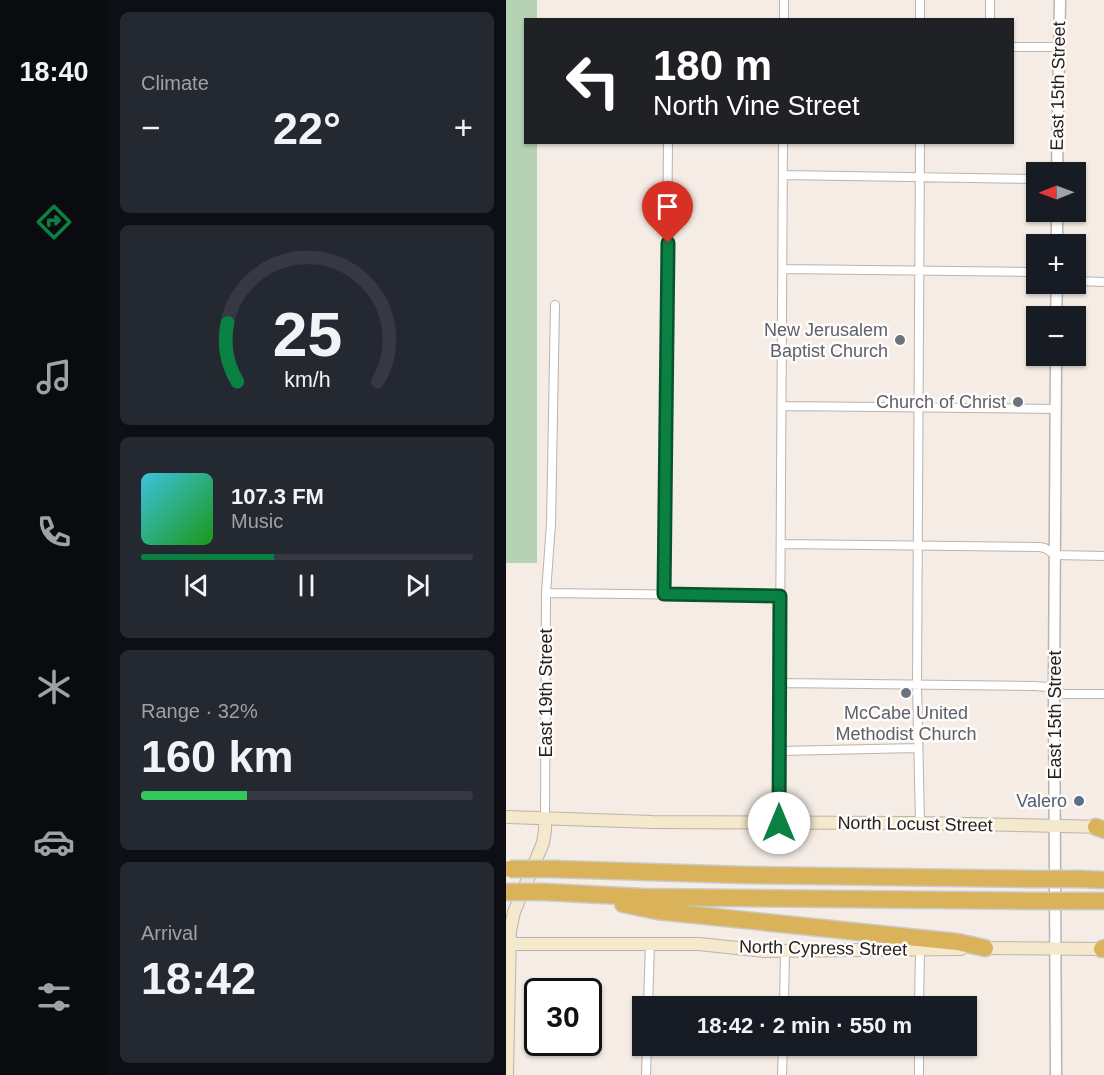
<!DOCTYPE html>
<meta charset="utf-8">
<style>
:root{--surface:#171b24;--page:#242831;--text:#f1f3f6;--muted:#9ea1a6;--line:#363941;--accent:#0b8043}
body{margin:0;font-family:Helvetica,sans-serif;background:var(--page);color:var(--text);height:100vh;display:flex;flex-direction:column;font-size:22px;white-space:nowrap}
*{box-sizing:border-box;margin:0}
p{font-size:20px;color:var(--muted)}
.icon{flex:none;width:33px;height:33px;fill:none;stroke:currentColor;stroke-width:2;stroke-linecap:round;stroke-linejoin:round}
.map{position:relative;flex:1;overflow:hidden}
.side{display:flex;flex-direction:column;gap:12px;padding:12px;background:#0d0f14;width:398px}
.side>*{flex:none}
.hud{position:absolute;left:18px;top:18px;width:490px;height:126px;border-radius:0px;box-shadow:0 2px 4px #0004;background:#202124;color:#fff;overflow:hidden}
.needle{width:39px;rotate:269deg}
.buttons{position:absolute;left:520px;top:162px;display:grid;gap:12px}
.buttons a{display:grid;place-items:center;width:60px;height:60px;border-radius:0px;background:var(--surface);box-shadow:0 2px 4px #0004;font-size:30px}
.speed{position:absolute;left:18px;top:978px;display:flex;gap:12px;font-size:30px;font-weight:700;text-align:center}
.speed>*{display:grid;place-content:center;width:78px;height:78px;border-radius:50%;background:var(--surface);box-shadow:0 2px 4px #0004;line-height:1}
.speed .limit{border:3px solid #111;border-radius:9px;background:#fff;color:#111}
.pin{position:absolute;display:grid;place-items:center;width:51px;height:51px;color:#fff;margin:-62px -26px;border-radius:50% 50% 50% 0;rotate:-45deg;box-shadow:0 0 6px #0007}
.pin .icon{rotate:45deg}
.me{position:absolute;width:66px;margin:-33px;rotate:0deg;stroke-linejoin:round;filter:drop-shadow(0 0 4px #0008)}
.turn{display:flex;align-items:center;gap:21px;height:126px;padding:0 30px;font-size:27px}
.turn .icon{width:78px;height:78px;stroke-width:2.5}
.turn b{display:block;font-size:42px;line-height:51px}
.big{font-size:45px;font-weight:700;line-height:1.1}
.side .tile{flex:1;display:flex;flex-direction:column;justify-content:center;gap:9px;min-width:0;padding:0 21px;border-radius:9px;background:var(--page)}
.side .dial{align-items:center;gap:0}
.dial svg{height:156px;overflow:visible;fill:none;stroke:var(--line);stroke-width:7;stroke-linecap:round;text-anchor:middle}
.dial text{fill:var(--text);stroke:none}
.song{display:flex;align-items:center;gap:18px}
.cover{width:72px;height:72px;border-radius:9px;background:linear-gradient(135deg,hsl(190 70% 55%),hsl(120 70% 35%))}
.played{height:6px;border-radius:3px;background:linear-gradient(90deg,var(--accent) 40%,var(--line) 40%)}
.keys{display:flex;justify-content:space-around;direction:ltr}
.heat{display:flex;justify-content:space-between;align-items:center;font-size:33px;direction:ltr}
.charge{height:9px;border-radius:4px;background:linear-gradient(90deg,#34c759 32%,var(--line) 0)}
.trip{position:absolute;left:126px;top:996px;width:345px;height:60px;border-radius:0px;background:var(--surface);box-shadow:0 2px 4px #0004;font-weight:700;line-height:60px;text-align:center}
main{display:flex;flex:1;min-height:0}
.menu{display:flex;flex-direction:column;width:108px;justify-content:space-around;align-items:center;background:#090b0e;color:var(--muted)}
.menu .icon{width:42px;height:42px}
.menu .selected{color:var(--accent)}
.menu b{font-size:27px;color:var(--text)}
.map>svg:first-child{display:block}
.green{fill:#b5d2b4}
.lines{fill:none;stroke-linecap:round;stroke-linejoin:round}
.minor-casing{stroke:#bcb3ac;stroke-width:10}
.tertiary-casing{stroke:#bcb3ac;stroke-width:13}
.secondary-casing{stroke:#bcb3ac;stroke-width:14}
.motorway-casing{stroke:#cacac9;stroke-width:19}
.minor{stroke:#fff;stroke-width:8}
.tertiary{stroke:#fff;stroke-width:10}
.secondary{stroke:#f4e8cd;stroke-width:12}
.motorway{stroke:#d9b259;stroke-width:16}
.motorway-bridge-casing{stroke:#cacac9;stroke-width:19;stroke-linecap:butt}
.motorway-bridge{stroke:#d9b259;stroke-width:16}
.route-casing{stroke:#07532c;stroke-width:15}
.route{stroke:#0b8043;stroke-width:10}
.worship-dot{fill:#6b7280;stroke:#fefbf8;stroke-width:2}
.service-dot{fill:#5c6f8a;stroke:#fefbf8;stroke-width:2}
.labels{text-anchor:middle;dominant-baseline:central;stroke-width:5;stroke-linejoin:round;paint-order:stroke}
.street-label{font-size:18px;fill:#24211e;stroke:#fefbf8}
.worship-label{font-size:18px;fill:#5b616d;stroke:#fefbf8;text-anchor:end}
.service-label{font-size:18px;fill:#4e5e75;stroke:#fefbf8;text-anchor:end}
</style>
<main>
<nav class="menu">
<b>18:40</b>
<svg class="icon selected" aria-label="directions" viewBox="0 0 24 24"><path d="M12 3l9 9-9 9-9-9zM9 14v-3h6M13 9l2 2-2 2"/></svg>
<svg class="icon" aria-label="music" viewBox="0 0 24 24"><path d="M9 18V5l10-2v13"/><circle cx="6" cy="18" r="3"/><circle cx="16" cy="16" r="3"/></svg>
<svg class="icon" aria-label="phone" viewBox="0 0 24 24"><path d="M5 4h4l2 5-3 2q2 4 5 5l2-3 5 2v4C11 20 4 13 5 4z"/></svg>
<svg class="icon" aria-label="climate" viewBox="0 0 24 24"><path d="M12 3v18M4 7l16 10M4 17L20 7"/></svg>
<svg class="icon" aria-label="car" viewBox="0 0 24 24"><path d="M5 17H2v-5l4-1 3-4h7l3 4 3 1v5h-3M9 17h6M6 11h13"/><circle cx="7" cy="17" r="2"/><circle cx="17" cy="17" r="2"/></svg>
<svg class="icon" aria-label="filters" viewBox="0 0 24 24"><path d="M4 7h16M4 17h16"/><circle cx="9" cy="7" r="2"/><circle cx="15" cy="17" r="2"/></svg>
</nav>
<section class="side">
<div class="tile"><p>Climate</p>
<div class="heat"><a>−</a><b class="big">22°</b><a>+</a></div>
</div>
<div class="tile dial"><svg viewBox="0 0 100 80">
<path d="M14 69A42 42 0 1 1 86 69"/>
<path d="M14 69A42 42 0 0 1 9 39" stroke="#0b8043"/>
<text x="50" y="56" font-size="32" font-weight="700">25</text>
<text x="50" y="72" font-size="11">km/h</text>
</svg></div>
<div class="tile">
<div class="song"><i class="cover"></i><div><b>107.3 FM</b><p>Music</p></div></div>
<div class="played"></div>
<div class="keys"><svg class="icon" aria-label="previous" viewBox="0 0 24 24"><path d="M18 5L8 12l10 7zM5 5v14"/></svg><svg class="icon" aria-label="pause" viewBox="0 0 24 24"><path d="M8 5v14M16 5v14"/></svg><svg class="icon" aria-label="next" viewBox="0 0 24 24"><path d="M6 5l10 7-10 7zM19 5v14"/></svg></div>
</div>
<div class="tile"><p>Range · 32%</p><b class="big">160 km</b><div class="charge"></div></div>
<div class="tile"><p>Arrival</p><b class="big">18:42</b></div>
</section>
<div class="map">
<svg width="599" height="1075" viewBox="0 0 599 1075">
<rect width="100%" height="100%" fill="#f5ece5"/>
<path class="green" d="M0 0H31V19L20 20V142L31 143V563H0Z"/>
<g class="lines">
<defs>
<path id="minor" d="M484 0V20
M278 20V0
M414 20V0
M507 47H553
M277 175 531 179
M277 269 531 272
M570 281 599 282
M276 406 550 409
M275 544 533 547 539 548 549 555 599 556
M40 593 274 596
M158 594 162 142
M274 683 529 686 541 687 558 694H599
M273 751 412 748
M39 818 40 593 45 524 49 305
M273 823 277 142
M414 823 411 685 414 142
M142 1006 144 943
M278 1006 279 950
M413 1006 414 950
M140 1075 141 1046
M276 1075 277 1046
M413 1075V1046"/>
<path id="tertiary" d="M551 172 554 0
M551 244V212
M550 316 551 284
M550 1075 548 690 550 356"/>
<path id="secondary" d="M0 817 146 822 414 823 599 827
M3 944H193L259 951 455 949
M472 948 599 949
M1 1075 4 931 8 912 37 843 39 831V818"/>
<path id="motorway" d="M590 827 599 830
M48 869 238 875 524 879
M574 879 599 880
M38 892 137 897 525 901
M574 901H599
M117 904 151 911 451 942 479 948
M596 949 599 948"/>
</defs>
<use href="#minor" class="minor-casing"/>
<use href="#tertiary" class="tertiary-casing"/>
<use href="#secondary" class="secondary-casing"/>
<use href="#motorway" class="motorway-casing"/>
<use href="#minor" class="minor"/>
<use href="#tertiary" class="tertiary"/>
<use href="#secondary" class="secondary"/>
<use href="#motorway" class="motorway"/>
<defs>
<path id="motorway-bridge" d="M4 869H48
M524 879H574
M0 892H38
M525 901H574"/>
</defs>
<use href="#motorway-bridge" class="motorway-bridge-casing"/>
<use href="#motorway-bridge" class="motorway-bridge"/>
</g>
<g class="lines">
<defs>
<path id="route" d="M162 243 158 594 274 596 273 823"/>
</defs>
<use href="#route" class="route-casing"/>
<use href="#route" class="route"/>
</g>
<g class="worship-dot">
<circle cx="394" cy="340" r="6"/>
<circle cx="512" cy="402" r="6"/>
<circle cx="400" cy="693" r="6"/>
</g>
<circle class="service-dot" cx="573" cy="801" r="6"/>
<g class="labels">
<g class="street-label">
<text transform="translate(552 86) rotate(-89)">East 15th Street</text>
<text transform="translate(40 693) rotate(-90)">East 19th Street</text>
<text transform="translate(549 715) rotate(-90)">East 15th Street</text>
<text transform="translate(409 824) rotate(1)">North Locust Street</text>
<text transform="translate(317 948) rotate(1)">North Cypress Street</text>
</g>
<g class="worship-label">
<text x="382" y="330">New Jerusalem<tspan x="382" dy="21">Baptist Church</tspan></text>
<text x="500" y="402">Church of Christ</text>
<text x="400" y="713" text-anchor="middle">McCabe United<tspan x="400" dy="21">Methodist Church</tspan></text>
</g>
<g class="service-label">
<text x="561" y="801">Valero</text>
</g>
</g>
</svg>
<div class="buttons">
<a><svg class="needle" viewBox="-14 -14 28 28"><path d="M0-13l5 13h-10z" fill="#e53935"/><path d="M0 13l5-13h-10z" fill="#9ea1a6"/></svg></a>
<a>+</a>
<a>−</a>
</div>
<div class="speed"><div class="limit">30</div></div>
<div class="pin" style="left:162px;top:243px;background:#d93025"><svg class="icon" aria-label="arrive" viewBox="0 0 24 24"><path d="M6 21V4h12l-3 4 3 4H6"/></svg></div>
<svg class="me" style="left:273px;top:823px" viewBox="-20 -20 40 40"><circle r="19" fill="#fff"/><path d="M0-13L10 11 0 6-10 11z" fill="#0b8043"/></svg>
<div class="trip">18:42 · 2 min · 550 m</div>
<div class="hud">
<div class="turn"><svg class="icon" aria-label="left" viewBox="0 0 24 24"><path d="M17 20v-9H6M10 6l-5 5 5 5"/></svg><div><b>180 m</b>North Vine Street</div></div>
</div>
</div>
</main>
